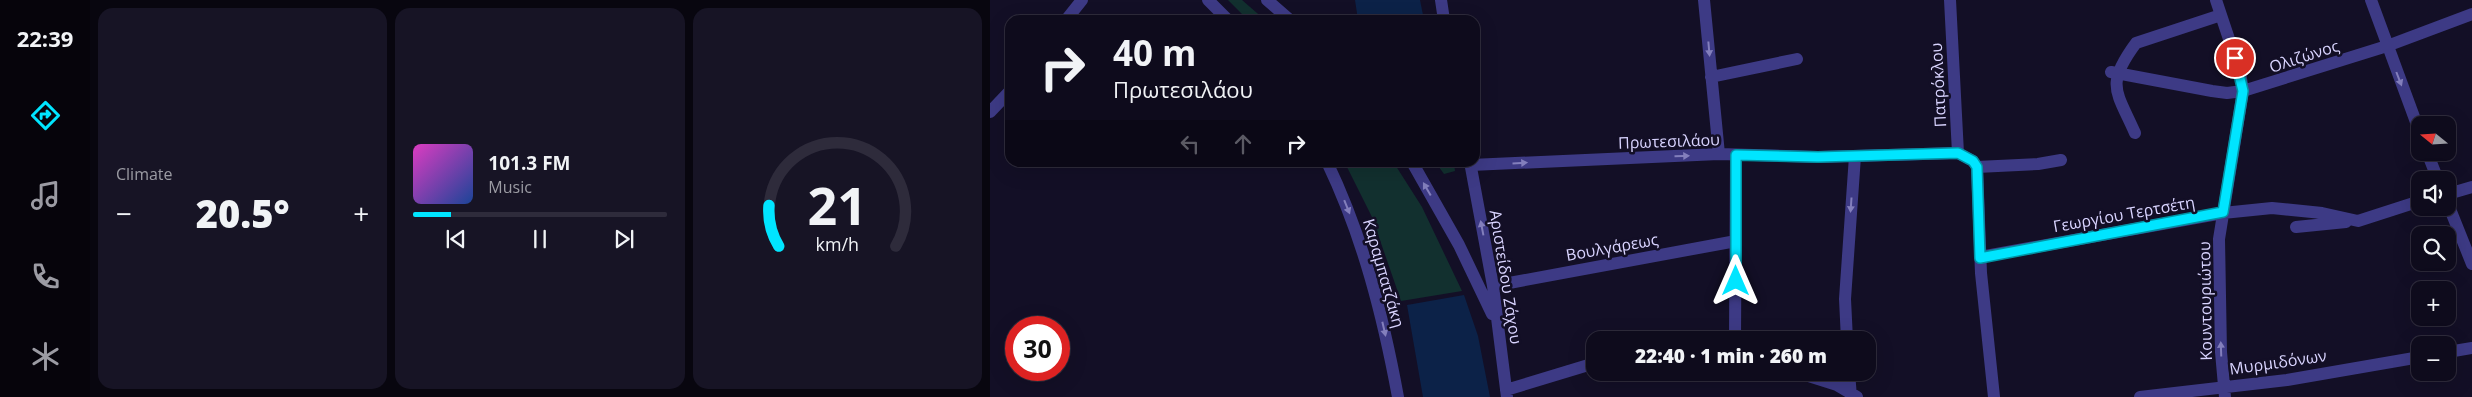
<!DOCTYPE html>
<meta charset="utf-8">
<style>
:root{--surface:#0e0b1c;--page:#171425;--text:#f1f3f6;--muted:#9b9ba3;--line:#2e2b3b;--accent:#00e5ff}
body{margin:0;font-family:"Open Sans",sans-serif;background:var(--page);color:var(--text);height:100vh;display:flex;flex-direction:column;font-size:19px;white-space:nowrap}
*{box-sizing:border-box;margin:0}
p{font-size:16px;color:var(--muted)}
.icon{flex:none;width:28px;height:28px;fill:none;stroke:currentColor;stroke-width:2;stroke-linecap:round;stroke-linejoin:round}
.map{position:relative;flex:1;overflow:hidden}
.drawer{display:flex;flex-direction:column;gap:8px;padding:8px;background:#08060f;width:900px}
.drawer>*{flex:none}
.banner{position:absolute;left:15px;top:15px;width:475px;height:152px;border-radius:15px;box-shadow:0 5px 20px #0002,0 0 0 1px var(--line);background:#0e0b1c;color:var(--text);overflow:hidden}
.needle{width:32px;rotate:288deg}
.fabs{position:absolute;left:1421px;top:116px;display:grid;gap:10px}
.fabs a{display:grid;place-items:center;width:45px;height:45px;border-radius:10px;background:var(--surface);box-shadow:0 5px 20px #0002,0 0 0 1px var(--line);font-size:25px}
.speed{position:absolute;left:15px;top:316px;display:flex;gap:10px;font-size:25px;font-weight:700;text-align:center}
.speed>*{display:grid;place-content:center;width:65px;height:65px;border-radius:50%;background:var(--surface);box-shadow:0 5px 20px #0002,0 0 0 1px var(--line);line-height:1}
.speed .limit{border:8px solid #d22;background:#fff;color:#111}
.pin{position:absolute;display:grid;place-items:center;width:42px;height:42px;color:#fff;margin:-21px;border:2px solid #fff;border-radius:50%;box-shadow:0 1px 5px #0007}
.me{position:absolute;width:55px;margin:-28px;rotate:0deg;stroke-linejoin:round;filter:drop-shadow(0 0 4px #0008)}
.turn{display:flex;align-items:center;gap:18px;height:105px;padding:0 25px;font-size:22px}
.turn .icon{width:65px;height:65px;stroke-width:2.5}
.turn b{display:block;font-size:35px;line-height:42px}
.lanes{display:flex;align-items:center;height:48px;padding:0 25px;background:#0003;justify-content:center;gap:25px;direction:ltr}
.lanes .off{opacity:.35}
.big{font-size:38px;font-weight:800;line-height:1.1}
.drawer .tile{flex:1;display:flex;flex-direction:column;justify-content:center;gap:8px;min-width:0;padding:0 18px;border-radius:15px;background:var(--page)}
.drawer .dial{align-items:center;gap:0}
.dial svg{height:130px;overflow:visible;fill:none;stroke:var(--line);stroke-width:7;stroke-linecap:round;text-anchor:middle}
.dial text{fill:var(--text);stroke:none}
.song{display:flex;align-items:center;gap:15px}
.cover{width:60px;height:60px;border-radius:8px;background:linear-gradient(135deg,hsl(310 70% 55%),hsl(220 70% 35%))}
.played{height:5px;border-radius:2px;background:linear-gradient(90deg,var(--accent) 15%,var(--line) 15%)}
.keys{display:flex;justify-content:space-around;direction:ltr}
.heat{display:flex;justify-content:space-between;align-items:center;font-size:28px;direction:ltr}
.drawer .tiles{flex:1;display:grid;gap:8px;grid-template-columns:repeat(3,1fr)}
.trip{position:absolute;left:596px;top:331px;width:290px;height:50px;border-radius:15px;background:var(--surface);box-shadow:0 5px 20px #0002,0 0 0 1px var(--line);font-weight:800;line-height:50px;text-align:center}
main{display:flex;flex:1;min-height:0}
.tabs{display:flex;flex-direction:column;width:90px;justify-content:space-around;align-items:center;background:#06040b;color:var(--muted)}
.tabs .icon{width:35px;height:35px}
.tabs .current{color:var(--accent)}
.tabs b{font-size:22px;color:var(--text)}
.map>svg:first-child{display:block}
.green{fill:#12302f}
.water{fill:#0c2248}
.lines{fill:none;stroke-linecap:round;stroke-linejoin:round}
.minor{stroke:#3d3a85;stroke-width:12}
.oneway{fill:#837fbc}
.route-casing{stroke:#0095a6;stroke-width:12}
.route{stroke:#00e5ff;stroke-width:9}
.labels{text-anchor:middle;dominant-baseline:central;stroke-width:5;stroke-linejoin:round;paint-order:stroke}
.street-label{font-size:16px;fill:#d9d4ff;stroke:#130f26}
</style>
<main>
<nav class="tabs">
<b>22:39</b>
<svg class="icon current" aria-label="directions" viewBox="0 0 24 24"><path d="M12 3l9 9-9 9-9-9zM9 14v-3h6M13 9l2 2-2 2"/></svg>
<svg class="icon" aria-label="music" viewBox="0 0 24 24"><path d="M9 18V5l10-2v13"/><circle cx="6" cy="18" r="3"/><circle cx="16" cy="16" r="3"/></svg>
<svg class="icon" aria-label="phone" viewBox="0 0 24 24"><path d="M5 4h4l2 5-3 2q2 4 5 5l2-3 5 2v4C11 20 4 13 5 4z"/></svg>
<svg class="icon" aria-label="climate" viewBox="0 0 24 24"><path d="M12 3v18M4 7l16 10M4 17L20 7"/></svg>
</nav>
<section class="drawer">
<div class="tiles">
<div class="tile"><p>Climate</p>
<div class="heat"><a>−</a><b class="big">20.5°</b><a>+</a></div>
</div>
<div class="tile">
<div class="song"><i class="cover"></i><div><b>101.3 FM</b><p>Music</p></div></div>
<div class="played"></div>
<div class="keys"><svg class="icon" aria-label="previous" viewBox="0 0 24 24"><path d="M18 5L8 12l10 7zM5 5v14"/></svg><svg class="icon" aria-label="pause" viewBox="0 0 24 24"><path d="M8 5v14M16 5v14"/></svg><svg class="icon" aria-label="next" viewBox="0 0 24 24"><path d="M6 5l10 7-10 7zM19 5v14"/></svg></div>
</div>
<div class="tile dial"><svg viewBox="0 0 100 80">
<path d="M14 69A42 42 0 1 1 86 69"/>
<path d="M14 69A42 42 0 0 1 8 44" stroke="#00e5ff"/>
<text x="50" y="56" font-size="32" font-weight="700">21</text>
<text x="50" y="72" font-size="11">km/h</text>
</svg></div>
</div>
</section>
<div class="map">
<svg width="1482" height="397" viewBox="0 0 1482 397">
<rect width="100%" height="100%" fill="#130f26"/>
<path class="green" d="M238 0H252L275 20H258Z
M355 163H404L432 207 472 291 411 301 382 217Z
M446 163H464L465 171 454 174Z"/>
<path class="water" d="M365 0H430L434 20H368Z
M474 295 488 336 500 397H433L417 305Z"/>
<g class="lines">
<path class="minor" d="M218 0 238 20
M277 0 300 20
M451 0 454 20
M714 0 729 154
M960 0 968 153 983 161 987 167 991 273 1004 397
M1226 0 1250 72 1253 91 1229 239 1231 352 1235 397
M1381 0 1430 133
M76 20 92 0
M1121 72 1222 91 1237 93 1253 91 1397 46 1482 14
M721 77 807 59
M0 112 20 91
M1145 133C1126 90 1115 85 1146 43L1231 15
M1437 152 1448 180
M337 162C373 237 393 316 408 397
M422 162 469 245 502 314
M480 162 503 286 517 397
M481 165 729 154 828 157 968 153
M987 167 1048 164 1071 160
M1458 194 1482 187
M1458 204 1482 264
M1306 227 1356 222
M990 257 1233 213 1282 208 1332 213 1368 221 1430 201
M503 286 746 241
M745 340 746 155
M857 340 855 299 865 156
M1458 352 1482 348
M806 372 847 385 867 397
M859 372 861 397
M516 390 605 363
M1150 397 1297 380 1430 357"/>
</g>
<defs><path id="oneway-solid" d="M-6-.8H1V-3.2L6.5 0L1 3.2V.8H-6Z" transform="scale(1.25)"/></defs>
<g class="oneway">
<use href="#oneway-solid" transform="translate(719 49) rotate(85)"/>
<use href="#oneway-solid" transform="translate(1409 79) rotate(69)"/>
<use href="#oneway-solid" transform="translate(692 156) rotate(-2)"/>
<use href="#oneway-solid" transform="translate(530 163) rotate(-3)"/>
<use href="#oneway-solid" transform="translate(437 189) rotate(-120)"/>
<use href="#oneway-solid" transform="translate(861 205) rotate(94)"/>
<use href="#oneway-solid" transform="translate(357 207) rotate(68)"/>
<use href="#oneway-solid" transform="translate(492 228) rotate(-101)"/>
<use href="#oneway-solid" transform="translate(394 329) rotate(77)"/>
<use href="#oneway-solid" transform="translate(1231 349) rotate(-92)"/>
</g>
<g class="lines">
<defs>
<path id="route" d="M746 281V155L828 157 968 153 983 161 987 167 990 258 1233 212 1253 91 1245 58"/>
</defs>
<use href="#route" class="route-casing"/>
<use href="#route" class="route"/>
</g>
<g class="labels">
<g class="street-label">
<text transform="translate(1314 56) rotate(-18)">Ολιζώνος</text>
<text transform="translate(948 85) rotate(-93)">Πατρόκλου</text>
<text transform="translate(679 141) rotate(-2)">Πρωτεσιλάου</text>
<text transform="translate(1134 214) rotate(-10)">Γεωργίου Τερτσέτη</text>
<text transform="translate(622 247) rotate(-10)">Βουλγάρεως</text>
<text transform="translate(394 273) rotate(74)">Καραμπατζάκη</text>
<text transform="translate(516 277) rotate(81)">Αριστείδου Ζάχου</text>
<text transform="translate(1215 301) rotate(-91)">Κουντουριώτου</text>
<text transform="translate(1288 362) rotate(-8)">Μυρμιδόνων</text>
</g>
</g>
</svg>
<div class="fabs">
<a><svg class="needle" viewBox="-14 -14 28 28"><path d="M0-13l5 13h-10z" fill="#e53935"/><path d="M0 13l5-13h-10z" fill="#9b9ba3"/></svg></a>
<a><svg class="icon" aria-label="sound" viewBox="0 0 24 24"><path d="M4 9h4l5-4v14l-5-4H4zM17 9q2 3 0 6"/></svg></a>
<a><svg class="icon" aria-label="search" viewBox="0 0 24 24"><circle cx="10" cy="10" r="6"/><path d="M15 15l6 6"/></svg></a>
<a>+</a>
<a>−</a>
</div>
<div class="speed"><div class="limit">30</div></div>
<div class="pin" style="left:1245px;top:58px;background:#d93025"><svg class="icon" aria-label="arrive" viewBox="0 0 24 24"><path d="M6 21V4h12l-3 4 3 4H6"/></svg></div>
<svg class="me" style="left:746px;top:281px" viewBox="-20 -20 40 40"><path d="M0-17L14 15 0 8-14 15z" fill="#00e5ff" stroke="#fff" stroke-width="4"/></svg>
<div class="trip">22:40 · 1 min · 260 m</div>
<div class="banner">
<div class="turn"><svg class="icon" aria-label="right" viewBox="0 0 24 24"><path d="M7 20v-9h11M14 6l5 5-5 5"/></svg><div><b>40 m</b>Πρωτεσιλάου</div></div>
<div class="lanes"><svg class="icon off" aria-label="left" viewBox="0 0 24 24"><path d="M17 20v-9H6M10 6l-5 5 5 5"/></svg><svg class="icon off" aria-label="ahead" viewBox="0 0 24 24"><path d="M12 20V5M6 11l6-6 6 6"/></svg><svg class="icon" aria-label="right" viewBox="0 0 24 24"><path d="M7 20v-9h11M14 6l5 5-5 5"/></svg></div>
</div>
</div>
</main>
